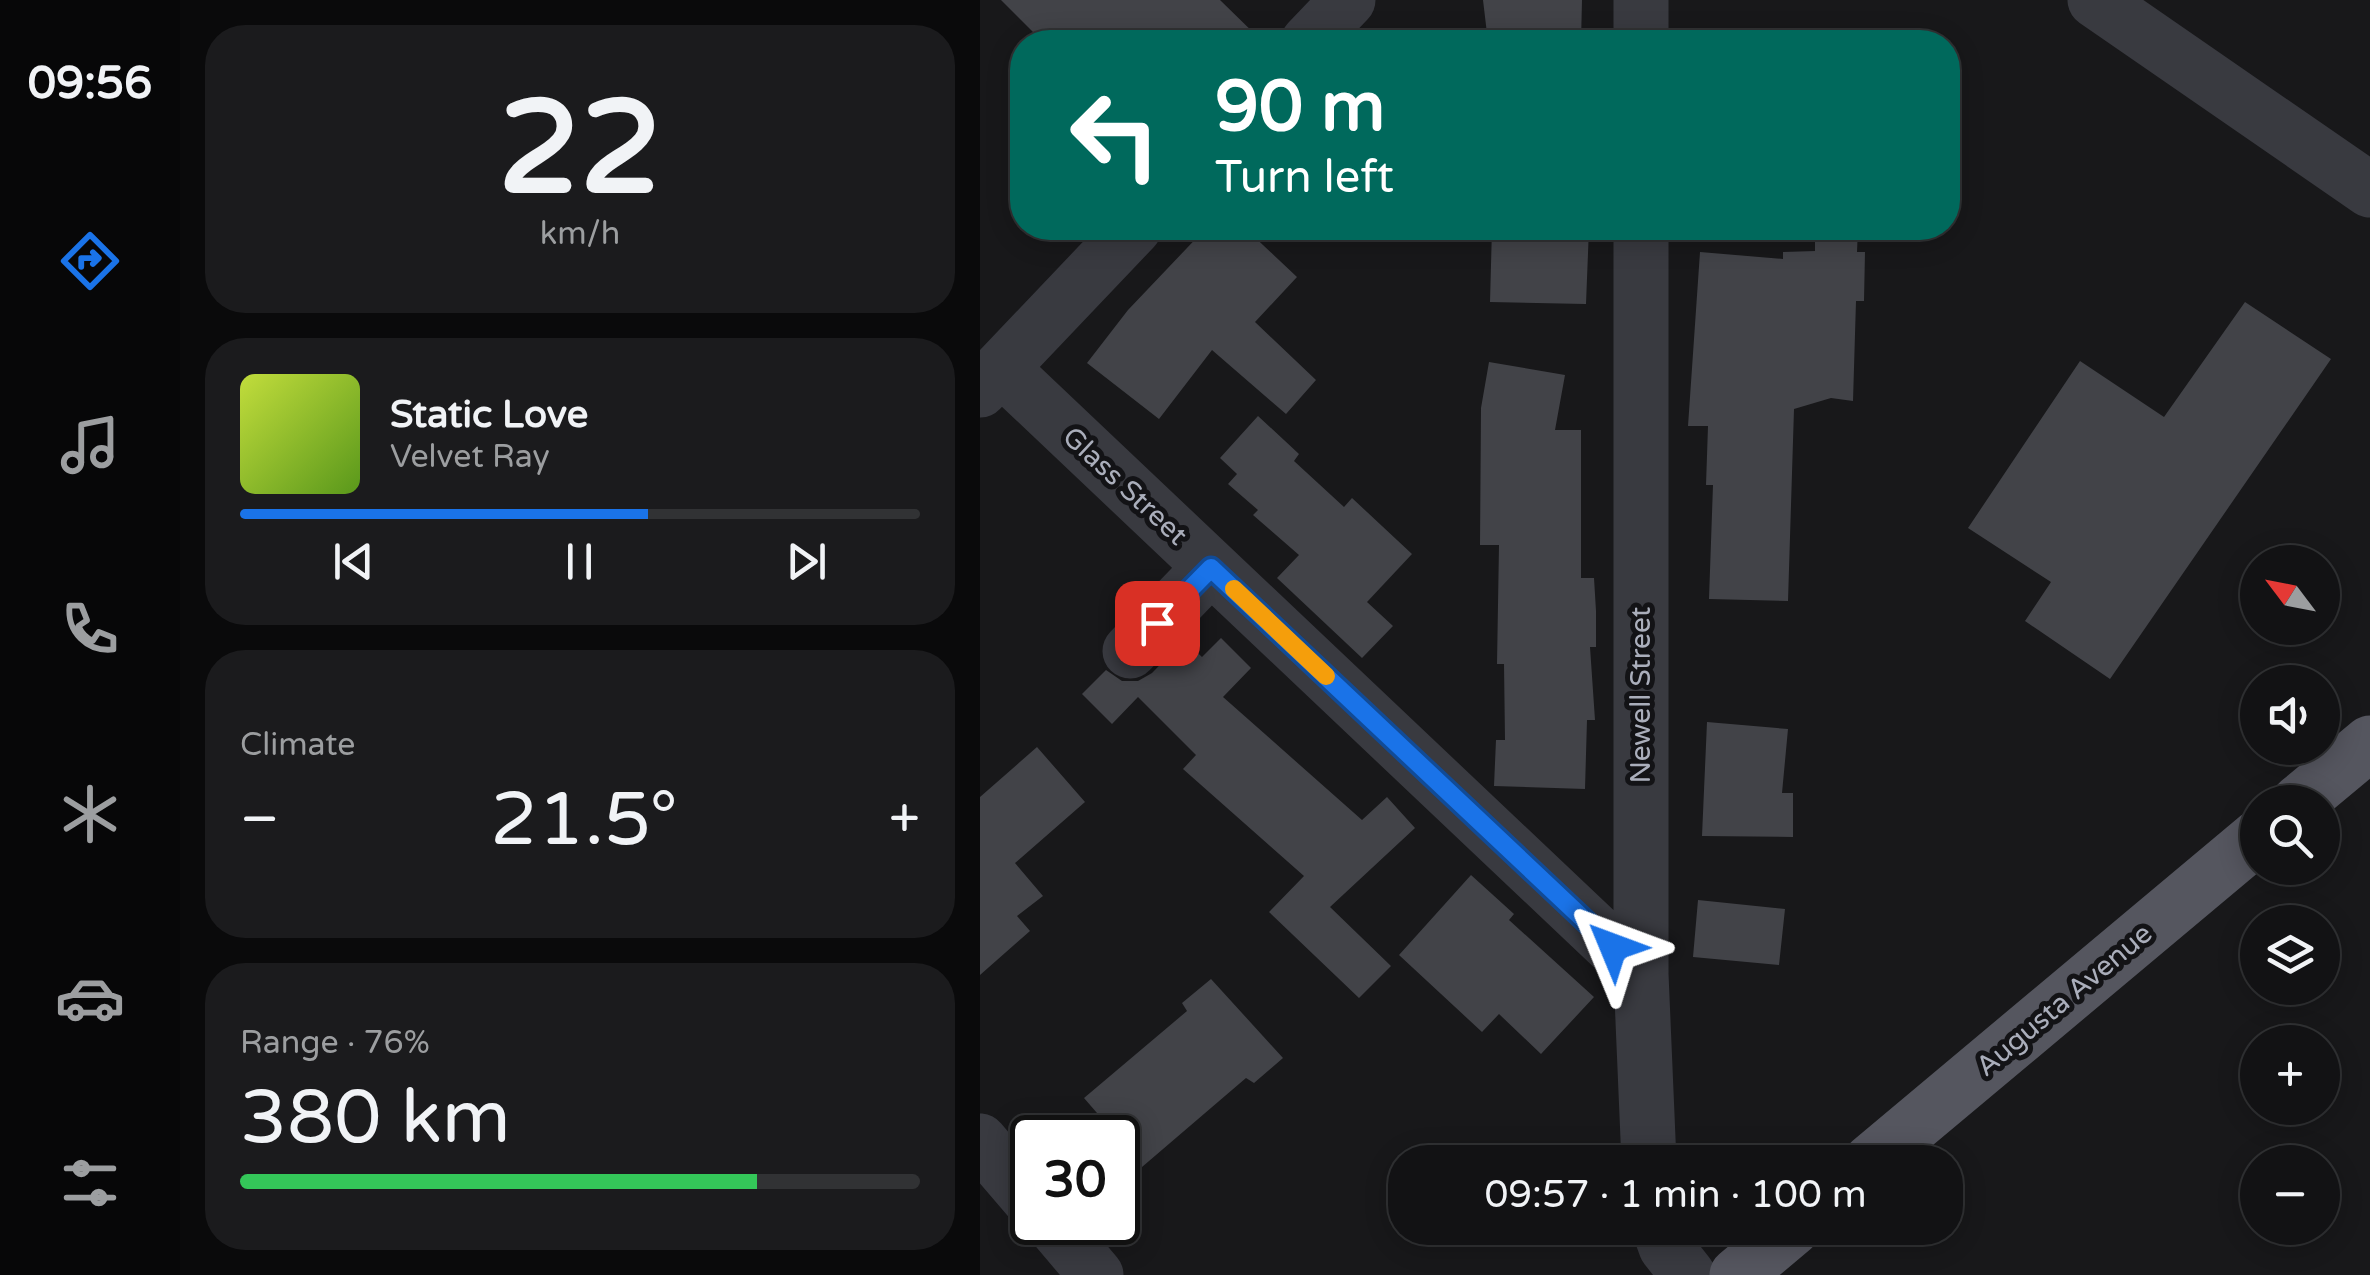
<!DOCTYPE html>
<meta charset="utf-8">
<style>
:root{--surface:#121214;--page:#1b1b1d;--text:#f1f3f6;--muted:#9c9ea0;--line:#313234;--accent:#1a73e8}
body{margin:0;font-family:"Varela Round",sans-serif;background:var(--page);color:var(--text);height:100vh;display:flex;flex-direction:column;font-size:38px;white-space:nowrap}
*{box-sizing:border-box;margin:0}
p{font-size:32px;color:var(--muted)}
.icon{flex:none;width:55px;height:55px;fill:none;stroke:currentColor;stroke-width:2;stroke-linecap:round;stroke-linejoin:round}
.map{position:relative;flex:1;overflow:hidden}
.drawer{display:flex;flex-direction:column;gap:25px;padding:25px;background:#0a0a0b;width:800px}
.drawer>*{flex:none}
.guide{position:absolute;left:30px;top:30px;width:950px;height:210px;border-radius:40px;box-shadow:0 5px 25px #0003,0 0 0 2px var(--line);background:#00695c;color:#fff;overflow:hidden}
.needle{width:65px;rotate:302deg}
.controls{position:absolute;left:1260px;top:545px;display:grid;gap:20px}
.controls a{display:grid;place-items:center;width:100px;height:100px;border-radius:50%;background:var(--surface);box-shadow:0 5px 25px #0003,0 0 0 2px var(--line);font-size:50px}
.speed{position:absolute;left:30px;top:1115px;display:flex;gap:20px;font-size:50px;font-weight:700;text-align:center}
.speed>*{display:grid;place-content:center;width:130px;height:130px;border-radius:50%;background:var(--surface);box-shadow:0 5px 25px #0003,0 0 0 2px var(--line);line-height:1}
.speed .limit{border:5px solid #111;border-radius:15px;background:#fff;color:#111}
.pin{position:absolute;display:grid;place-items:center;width:85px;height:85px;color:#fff;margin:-42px;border-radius:20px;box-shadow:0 5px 15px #0006}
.me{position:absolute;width:110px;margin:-55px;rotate:314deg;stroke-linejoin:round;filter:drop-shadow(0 0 8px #0008)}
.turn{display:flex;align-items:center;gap:35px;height:210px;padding:0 40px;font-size:45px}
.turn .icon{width:130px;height:130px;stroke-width:2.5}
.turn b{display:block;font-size:70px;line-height:85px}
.big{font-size:75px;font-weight:600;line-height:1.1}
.drawer .tile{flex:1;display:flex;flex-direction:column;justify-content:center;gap:15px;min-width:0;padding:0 35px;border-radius:40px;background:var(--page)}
.drawer .dial{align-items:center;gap:0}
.dial b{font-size:130px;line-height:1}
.song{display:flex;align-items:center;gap:30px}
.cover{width:120px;height:120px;border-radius:15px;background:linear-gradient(135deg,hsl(70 70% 55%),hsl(90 70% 35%))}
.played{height:10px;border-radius:5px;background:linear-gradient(90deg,var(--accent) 60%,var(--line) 60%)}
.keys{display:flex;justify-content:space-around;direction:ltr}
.heat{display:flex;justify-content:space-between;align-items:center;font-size:55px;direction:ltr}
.charge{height:15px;border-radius:8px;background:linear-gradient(90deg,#34c759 76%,var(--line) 0)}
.trip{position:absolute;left:408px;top:1145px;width:575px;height:100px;border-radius:40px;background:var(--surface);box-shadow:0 5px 25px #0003,0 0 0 2px var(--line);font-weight:600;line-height:100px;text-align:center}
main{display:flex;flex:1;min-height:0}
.tab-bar{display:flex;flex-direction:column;width:180px;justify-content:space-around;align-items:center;background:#070708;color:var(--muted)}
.tab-bar .icon{width:70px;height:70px}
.tab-bar .current{color:var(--accent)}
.tab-bar b{font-size:45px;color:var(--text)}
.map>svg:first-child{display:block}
.building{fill:#424348}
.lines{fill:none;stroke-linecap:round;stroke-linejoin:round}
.minor{stroke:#393a40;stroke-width:55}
.major{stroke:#55565f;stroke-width:55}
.route-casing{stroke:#114b97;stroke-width:25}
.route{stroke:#1a73e8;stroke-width:18}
.slow{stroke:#f59e0b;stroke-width:18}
.labels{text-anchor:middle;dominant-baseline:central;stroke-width:10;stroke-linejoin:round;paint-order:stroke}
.street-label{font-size:28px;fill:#aaaebb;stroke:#131316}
</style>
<main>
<nav class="tab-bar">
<b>09:56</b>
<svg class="icon current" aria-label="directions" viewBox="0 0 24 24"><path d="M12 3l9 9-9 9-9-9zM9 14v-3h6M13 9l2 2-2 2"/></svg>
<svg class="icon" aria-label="music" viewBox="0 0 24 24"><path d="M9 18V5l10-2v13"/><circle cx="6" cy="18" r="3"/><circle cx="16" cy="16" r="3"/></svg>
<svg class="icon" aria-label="phone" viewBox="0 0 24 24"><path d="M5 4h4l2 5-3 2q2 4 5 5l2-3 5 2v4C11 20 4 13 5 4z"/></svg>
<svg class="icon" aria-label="climate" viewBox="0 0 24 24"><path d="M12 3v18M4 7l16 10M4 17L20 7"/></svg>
<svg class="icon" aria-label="car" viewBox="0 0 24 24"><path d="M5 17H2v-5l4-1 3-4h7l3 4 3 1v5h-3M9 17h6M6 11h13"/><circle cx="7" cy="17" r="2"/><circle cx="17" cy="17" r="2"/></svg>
<svg class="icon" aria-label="filters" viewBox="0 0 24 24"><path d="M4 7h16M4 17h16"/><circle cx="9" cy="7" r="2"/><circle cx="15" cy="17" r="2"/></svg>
</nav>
<section class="drawer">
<div class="tile dial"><b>22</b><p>km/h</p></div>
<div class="tile">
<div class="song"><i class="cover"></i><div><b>Static Love</b><p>Velvet Ray</p></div></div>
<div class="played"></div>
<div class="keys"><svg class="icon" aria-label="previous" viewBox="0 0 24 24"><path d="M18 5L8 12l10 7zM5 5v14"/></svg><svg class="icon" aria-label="pause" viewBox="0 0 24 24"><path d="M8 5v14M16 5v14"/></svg><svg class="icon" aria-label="next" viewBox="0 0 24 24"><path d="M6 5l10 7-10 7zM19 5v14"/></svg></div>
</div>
<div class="tile"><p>Climate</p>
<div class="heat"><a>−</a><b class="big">21.5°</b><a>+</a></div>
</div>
<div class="tile"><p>Range · 76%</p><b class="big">380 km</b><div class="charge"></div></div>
</section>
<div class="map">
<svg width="1390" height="1275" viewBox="0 0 1390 1275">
<rect width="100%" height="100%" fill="#18181a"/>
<path class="building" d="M21 0H240L283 42H63Z
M503 0H602L601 42H508Z
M226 228H265L317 277 275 322 336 380 306 414 232 350 179 419 107 363 148 310Z
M512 228H609L606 304 510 302Z
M835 228H878L877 252H885L884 301H876L873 401 851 398 814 409 808 601 729 599 733 485H726L728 426H708L720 252 803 259V252L835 251Z
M1265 302 1351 359 1130 679 1045 621 1071 582 988 528 1100 361 1184 417Z
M509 362 585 375 575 430H601V578H614L616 611V647H610L615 720H607L605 789 514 786 516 740H525L524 664H517L519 545H500L501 408Z
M278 416 319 454 314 461 364 507 372 498 432 554 387 602 413 626 382 658 297 578 319 555 273 515 278 510 248 484 257 474 240 458Z
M241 638 271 668 243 697 382 820 407 797 435 828 350 907 411 966 379 998 289 912 324 876 203 769 216 755 158 697 132 724 102 694 126 670 142 681H158L172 673 204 640 222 657Z
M727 722 808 729 802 793H813V837L722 836Z
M57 747 105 802 35 863 63 896 37 916 50 931 0 975V797Z
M491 875 534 914 529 920 614 997 561 1054 519 1014 502 1032 419 955Z
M718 900 805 909 799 965 713 957Z
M231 979 303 1058 274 1083 266 1078 162 1167 150 1153 142 1161 138 1156V1138H122L109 1121 117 1113 104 1098 207 1011 202 1003Z"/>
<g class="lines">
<path class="minor" d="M1115 0 1390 190
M328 42 368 0
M661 42V0
M661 228V974L669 1162
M21 368 661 974
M0 390 154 228
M150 651 231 567
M0 1141 52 1202
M71 1222 116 1275
M679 1228 686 1247 708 1275"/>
<path class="major" d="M1319 802 1390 743
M890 1162 1278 837
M757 1275 813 1228"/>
</g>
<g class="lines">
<defs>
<path id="route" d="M177 623 231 568 633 947"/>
</defs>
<use href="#route" class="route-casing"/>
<use href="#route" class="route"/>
<path class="slow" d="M254 589 346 676"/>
</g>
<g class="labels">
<g class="street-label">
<text transform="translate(145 486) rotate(43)">Glass Street</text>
<text transform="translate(661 695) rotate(-90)">Newell Street</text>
<text transform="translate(1084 1000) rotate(-40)">Augusta Avenue</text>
</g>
</g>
</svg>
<div class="controls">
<a><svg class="needle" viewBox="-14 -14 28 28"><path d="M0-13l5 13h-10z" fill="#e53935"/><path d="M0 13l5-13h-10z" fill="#9c9ea0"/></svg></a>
<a><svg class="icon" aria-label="sound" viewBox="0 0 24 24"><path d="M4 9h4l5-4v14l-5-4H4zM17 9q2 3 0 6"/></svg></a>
<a><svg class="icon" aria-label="search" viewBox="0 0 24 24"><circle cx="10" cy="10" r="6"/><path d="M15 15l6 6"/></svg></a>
<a><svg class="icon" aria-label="layers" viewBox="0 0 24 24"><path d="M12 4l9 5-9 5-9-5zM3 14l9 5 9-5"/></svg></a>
<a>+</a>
<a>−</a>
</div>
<div class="speed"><div class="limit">30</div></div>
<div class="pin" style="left:177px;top:623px;background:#d93025"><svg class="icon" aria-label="arrive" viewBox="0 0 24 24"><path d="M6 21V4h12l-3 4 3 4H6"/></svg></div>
<svg class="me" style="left:633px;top:947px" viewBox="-20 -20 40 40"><path d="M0-17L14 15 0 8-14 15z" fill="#1a73e8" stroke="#fff" stroke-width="4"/></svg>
<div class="trip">09:57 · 1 min · 100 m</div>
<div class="guide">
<div class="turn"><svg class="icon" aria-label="left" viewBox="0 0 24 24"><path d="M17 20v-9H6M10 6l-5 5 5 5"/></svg><div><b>90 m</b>Turn left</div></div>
</div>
</div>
</main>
